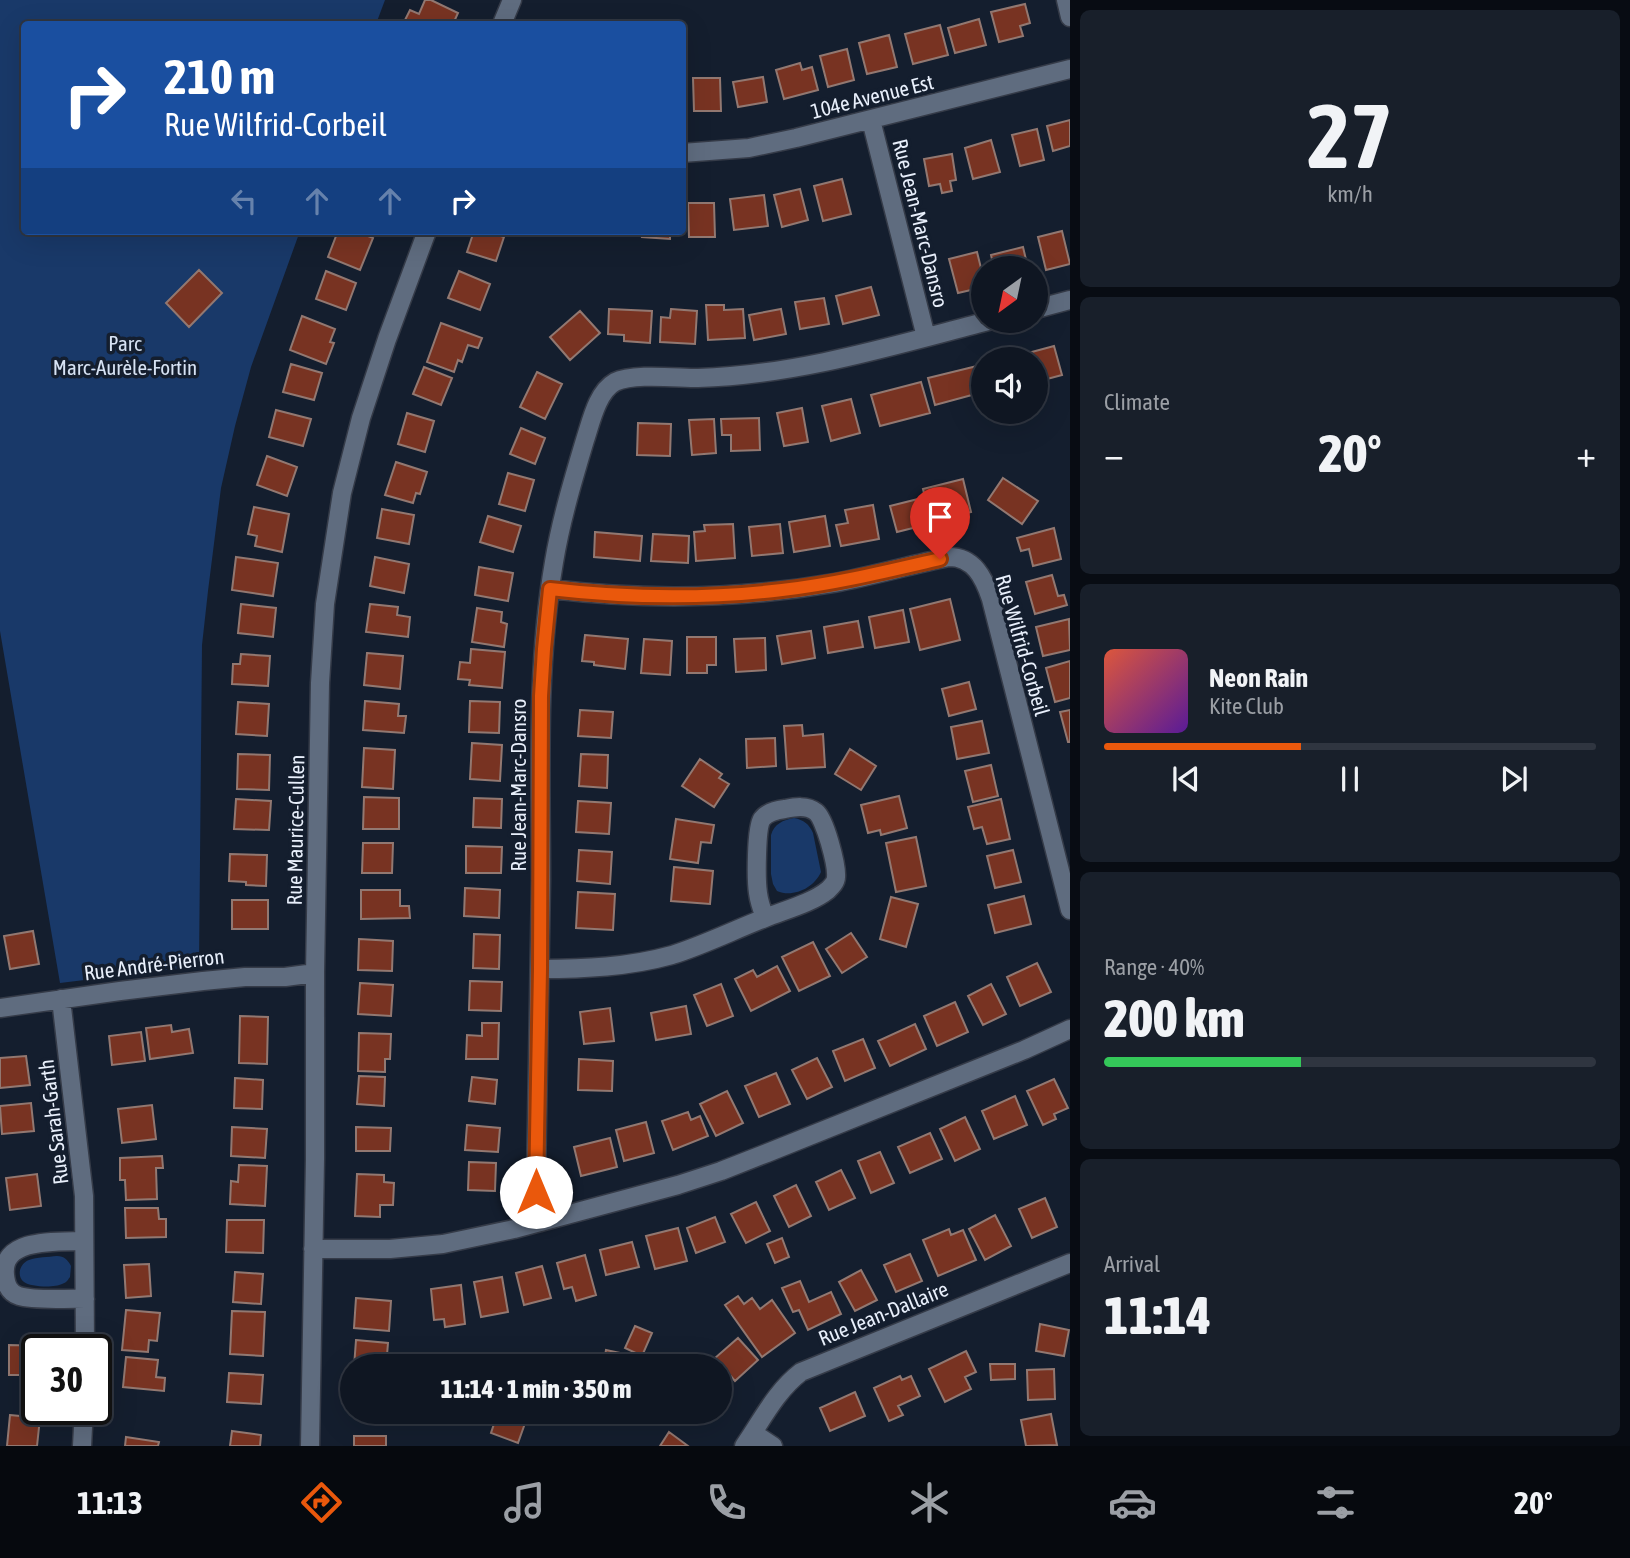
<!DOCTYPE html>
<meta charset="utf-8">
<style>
:root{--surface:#0f1622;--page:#181f2a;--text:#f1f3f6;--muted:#9b9fa5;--line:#2f3540;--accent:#ea580c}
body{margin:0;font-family:"Asap Condensed",sans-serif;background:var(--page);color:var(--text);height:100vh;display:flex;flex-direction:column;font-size:26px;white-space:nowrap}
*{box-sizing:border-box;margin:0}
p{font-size:23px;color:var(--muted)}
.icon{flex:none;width:38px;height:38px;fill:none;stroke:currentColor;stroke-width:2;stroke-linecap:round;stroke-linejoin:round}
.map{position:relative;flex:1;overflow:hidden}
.sheet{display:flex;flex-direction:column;gap:10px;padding:10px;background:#080c13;width:560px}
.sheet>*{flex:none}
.banner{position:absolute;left:21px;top:21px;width:665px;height:214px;border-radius:7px;box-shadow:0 7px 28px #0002,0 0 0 2px var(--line);background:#1a4fa0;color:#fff;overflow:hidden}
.needle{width:46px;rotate:213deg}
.tools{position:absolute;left:971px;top:256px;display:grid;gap:14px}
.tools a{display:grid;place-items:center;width:77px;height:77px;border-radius:50%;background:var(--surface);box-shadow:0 7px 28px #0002,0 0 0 2px var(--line);font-size:35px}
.speed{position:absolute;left:21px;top:1334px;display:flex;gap:14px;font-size:35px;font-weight:700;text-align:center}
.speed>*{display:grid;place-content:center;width:91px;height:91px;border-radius:50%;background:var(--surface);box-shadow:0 7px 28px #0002,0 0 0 2px var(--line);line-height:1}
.speed .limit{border:4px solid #111;border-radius:10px;background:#fff;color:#111}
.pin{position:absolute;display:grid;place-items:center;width:60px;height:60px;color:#fff;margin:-72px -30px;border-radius:50% 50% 50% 0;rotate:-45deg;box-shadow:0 0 7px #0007}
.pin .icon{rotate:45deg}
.me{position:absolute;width:77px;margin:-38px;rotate:0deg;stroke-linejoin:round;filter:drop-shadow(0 0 5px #0008)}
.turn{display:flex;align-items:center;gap:24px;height:147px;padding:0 28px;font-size:32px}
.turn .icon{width:91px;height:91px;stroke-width:2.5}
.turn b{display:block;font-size:49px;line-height:60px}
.lanes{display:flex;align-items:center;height:66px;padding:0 28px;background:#0003;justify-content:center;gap:35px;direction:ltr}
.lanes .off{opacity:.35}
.big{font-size:52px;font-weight:800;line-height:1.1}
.sheet .card{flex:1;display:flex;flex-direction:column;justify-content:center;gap:10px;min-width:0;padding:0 24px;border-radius:10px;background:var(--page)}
.sheet .dial{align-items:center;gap:0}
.dial b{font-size:91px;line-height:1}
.song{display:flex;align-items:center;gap:21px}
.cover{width:84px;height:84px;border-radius:10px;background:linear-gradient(135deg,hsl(10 70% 55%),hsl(270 70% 35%))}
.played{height:7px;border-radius:4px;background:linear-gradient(90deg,var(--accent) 40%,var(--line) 40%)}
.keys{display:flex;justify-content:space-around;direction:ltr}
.heat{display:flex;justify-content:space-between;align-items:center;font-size:38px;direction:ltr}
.charge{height:10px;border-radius:5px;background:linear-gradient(90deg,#34c759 40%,var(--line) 0)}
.trip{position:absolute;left:340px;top:1354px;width:392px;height:70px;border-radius:35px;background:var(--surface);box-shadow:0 7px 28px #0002,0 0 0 2px var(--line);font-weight:800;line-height:70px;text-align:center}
.menu{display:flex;height:112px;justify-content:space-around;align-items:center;background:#06090e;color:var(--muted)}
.menu .icon{width:49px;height:49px}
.menu .active{color:var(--accent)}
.menu b{font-size:32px;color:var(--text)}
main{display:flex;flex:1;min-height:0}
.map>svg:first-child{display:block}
.green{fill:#193969}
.building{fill:#783322;stroke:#927871;stroke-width:2}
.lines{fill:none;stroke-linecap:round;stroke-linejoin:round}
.street-casing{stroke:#353b48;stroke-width:21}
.street{stroke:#5f6c7f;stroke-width:18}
.route-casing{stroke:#983908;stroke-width:18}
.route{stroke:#ea580c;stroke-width:12}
.labels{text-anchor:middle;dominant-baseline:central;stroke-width:7;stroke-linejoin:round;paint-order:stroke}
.street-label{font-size:21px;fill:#e8effb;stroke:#141e2e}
.park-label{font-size:21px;fill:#d7e3f4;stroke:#141e2e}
</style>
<main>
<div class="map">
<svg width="1070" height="1446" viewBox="0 0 1070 1446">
<rect width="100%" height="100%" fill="#141e2e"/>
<path class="green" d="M0 0H385L376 24H24V231H300L251 367 235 426 221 488 208 591 202 645 199 966 60 983 0 631Z
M794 818C804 820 809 824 813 833L821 872C814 888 793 898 777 891L773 884 771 874V835C774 824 783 820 794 818Z
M57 1256C64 1256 68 1260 71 1266L70 1277C67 1281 67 1282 62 1284 55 1288 30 1287 24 1282 16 1276 20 1263 29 1260 37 1257 48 1257 57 1256Z"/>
<path class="building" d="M425 0H431L458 13 453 24H403L410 10 419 14Z
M1025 4 1030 23 1020 26 1023 36 999 42 991 12Z
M979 19 986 45 955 53 948 28Z
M940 25 948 55 913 64 905 34Z
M889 35 897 67 867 74 859 43Z
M847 49 854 80 828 87 820 56Z
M800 63 802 70 812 67 818 90 784 99 776 70Z
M763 77 767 102 738 107 733 82Z
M693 78H720L721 111H694Z
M1070 120V146L1053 151 1047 126Z
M1037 129 1044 160 1020 166 1012 135Z
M991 140 1000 172 973 179 965 148Z
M952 154 956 180 950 181 952 191 942 193 940 184 929 186 924 159Z
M842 179 851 214 823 221 814 186Z
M800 189 808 220 782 227 774 195Z
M764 195 768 226 734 230 730 199Z
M688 203H714L715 237H689Z
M338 231H356L373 238 360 270 328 257Z
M474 231H484L504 237 496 261 467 252Z
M643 231H670V239L642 237Z
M1062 231 1070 264 1046 270 1038 237Z
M1023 247 1028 268H994L991 255Z
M977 252 984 280V287L958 293 949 259Z
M199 270 222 293 189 327 166 303Z
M326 271 356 283 346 310 316 299Z
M459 271 490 284 480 310 448 298Z
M871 287 879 315 843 324 836 296Z
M824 298 829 324 800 329 795 302Z
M706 305H724V310L743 309 745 338 708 340Z
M609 309 652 311 650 343 624 341V335L608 334Z
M671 309 697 311 695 344 660 342 661 317 670 318Z
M781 309 786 334 754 340 749 315Z
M580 311 600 333 570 360 550 337Z
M302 316 335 329 330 342 334 343 326 364 290 350Z
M441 323 482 338 478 348 468 345 462 362 458 360 454 372 427 362Z
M1054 346 1062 375 1036 382V359H1029L1028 353Z
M291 364 322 373 314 400 283 392Z
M977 366 983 392 935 405 928 378Z
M424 367 452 378 441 405 413 394Z
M537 372 562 384 545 419 520 407Z
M921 382 930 413 880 426 871 395Z
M851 399 860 433 831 441 822 406Z
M802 408 808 442 784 446 777 413Z
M276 410 311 419 303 446 269 437Z
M407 413 434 421 425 452 398 444Z
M759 418 760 450 731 451V435H722L721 419Z
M714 419 716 453 692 455 689 420Z
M638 423 671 424 670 456 637 455Z
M521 428 545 438 535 464 510 454Z
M267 456 297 467 287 496 257 485Z
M396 462 427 472 420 494 416 493 413 503 385 495Z
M508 473 534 480 525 511 499 504Z
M1003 478 1038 501 1022 524 988 500Z
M963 479 971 512 931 522 923 489Z
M918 499 925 525 897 532 890 506Z
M873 505 879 539 841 546 836 525 848 523 845 510Z
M254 507 289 514 282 552 255 546 257 536 248 534Z
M382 509 414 515 409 544 377 538Z
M488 516 521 526 513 552 480 542Z
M825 516 830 546 794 552 789 522Z
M733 524 735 558 696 561 694 532 705 531 704 525Z
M780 524 783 553 752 556 749 527Z
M1054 528 1061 559 1033 566 1029 549 1021 551 1017 538Z
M595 532 642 536 640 561 594 557Z
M653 534 689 536 688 563 651 561Z
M236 557 278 563 273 596 232 590Z
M375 557 409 564 404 593 370 586Z
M479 567 513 573 508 601 475 595Z
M1052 575 1058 596 1064 595 1067 605 1035 614 1026 582Z
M950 599 960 640 920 650 910 609Z
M241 604 276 608 273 637 238 633Z
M370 604 398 607 397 615 410 617 408 637 366 632Z
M477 608 502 612 501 622 507 624 504 647 472 642Z
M903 610 909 642 875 648 869 617Z
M1069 619 1070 650 1043 656 1036 627Z
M858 621 863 647 828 653 824 627Z
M811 631 815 658 782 664 777 636Z
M585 635 628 639 625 669 594 665V662L582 661Z
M687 637H716V665H707V673H687Z
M765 638 766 670 736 672 734 639Z
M644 639 672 641 670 675 641 673Z
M471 649 505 652 502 688 469 685 470 680 458 679 460 662 470 663Z
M367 653 403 656 400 689 364 685Z
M241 654 270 656 268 686 232 684 233 664H240Z
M1070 661V698L1055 702 1046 668Z
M969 682 976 709 949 716 942 689Z
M365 701 399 704 398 716H406L404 733 363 730Z
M470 701 500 702 499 733 469 732Z
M238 702 269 704 267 736 236 734Z
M580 710 613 712 611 738 578 736Z
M1070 710V742H1068L1060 712Z
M982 721 989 753 957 759 951 727Z
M802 725 803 736 823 734 825 767 787 769 784 726Z
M775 738 776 766 747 768 746 739Z
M472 743 502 745 500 781 470 779Z
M364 748 395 750 393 789 362 787Z
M850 749 876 766 861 790 835 774Z
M238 754 270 755 269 790 237 789Z
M581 754 608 755 607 788 579 786Z
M700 759 722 774 719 778 729 784 714 807 682 786Z
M991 765 998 796 973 802 965 771Z
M899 796 907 828 881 835 880 830 868 833 861 805Z
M364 797 399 798V829H363Z
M474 798 502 799 501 828 473 827Z
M236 799 271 801 269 830 234 829Z
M1001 799 1010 839 987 844 982 827 974 829 968 807Z
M578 801 611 803 609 834 576 832Z
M676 819 714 825 711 843 701 842 698 863 670 859Z
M916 837 926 886 896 892 886 843Z
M363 843H393L392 873H362Z
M466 846 502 847 501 873H466Z
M579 850 612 852 610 884 577 881Z
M1013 850 1021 882 995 888 987 856Z
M230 854 267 855 266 886 246 885V882L229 881Z
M674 867 713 871 710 904 671 901Z
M465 888 500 890 499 918 464 916Z
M361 890H400V906H409L410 918 361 919Z
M578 892 615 894 613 930 576 928Z
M1024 896 1031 924 995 933 988 905Z
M891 897 918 904 906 947 880 939Z
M232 900H268V929H232Z
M33 931 39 964 10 969 4 936Z
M851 933 867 957 842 973 826 949Z
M474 934 500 935 499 969 473 968Z
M359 939 393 941 392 971 358 970Z
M813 942 830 976 799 991 782 957Z
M1037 963 1051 992 1020 1006 1007 977Z
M777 966 790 991 751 1011 735 979 753 970 757 977Z
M470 981 502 982 501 1011 469 1010Z
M360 983 393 985 391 1016 358 1014Z
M721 984 733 1016 707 1026 694 995Z
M991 984 1006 1014 983 1025 968 996Z
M955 1002 968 1032 937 1046 924 1016Z
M686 1006 691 1034 656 1040 651 1013Z
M610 1008 614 1041 584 1044 580 1012Z
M240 1016 268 1017 267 1064 239 1063Z
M482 1023H499L498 1059H466L467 1035 482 1036Z
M915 1024 926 1049 890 1066 878 1041Z
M171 1025 172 1032 189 1029 193 1053 150 1059 146 1028Z
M141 1032 145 1061 112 1065 109 1036Z
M359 1033 391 1034 390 1059H385V1072L358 1071Z
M863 1039 875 1068 845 1081 833 1051Z
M26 1056 30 1085 0 1088V1058Z
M817 1058 832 1087 807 1099 792 1070Z
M579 1059 613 1061 612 1091 578 1090Z
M776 1073 790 1104 759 1117 745 1086Z
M359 1076 385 1077 384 1106 357 1104Z
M472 1077 497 1080 495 1104 469 1101Z
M235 1078 263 1080 262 1109 234 1108Z
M1054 1079 1068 1108 1054 1114 1056 1119 1043 1125 1027 1091Z
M727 1091 743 1123 716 1136 700 1104Z
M1015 1096 1027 1125 994 1139 982 1111Z
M31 1103 34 1131 2 1134 0 1106Z
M152 1105 156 1139 122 1143 118 1109Z
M688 1112 691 1120 700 1116 708 1136 673 1150 662 1121Z
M965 1117 980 1149 955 1161 940 1129Z
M646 1122 654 1153 624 1161 616 1130Z
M467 1125 500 1128 498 1152 465 1150Z
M232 1127 267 1129 265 1158 231 1156Z
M356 1127 391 1128 390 1151H356Z
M930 1133 942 1159 910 1173 898 1147Z
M610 1138 617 1167 581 1176 574 1147Z
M880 1152 894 1183 871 1193 858 1161Z
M162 1156 163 1168H156L157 1199 126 1200 125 1180H120V1158Z
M469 1162 496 1163 495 1191 468 1190Z
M239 1165 267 1166 265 1206 230 1204 231 1181 238 1182Z
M841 1170 855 1198 829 1210 816 1182Z
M37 1174 41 1206 10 1210 6 1178Z
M357 1174 384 1175V1182L394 1183 393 1205H380V1217L355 1216Z
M796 1185 811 1216 789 1227 774 1196Z
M1045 1198 1057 1227 1032 1238 1019 1209Z
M756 1202 770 1231 746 1243 731 1214Z
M125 1208H158L159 1219H166V1237L126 1238Z
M995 1215 1011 1246 985 1260 969 1229Z
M715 1217 725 1242 696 1253 687 1228Z
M227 1220H264L263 1253 226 1252Z
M678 1228 687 1261 655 1269 646 1236Z
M949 1229 951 1235 963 1230 976 1260 938 1276 923 1240Z
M782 1238 789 1257 775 1263 767 1244Z
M632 1242 639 1267 606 1275 600 1250Z
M910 1254 922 1281 896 1292 884 1265Z
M585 1255 596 1295 576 1301 572 1287 564 1289 557 1263Z
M149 1264 151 1296 126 1298 124 1265Z
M542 1266 551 1298 524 1305 516 1273Z
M861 1270 877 1300 855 1311 839 1282Z
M235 1272 263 1274 261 1304 233 1302Z
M502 1277 508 1312 481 1317 474 1282Z
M800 1281 809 1302 831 1292 841 1314 808 1330 799 1310 793 1312 782 1288Z
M461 1285 465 1324 445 1327 444 1319 434 1320 431 1289Z
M738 1296 744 1304 752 1298 760 1309 772 1300 795 1333 762 1357 725 1305Z
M356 1298 391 1301 389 1331 354 1328Z
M126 1310 160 1313 157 1341 149 1340 148 1352 122 1350Z
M232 1311 265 1312 263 1356 230 1354Z
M1040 1324 1069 1330 1064 1356 1036 1351Z
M635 1326 652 1333 642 1356 625 1348Z
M738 1338 758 1360 735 1381 715 1358Z
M356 1340 388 1343 386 1367H354Z
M9 1345 45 1346V1349H37V1375H9Z
M606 1350 625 1354 622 1367H595L597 1359 604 1361Z
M966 1351 976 1372 965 1377 971 1389 945 1402 929 1369Z
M126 1357 158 1360 156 1377 165 1378 164 1391 123 1387Z
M990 1364H1015V1379L991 1380Z
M1054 1369 1055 1399 1028 1400 1027 1370Z
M229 1373 263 1375 261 1404 227 1402Z
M900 1376 902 1380 911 1376 920 1396 898 1406 903 1415 889 1421 874 1388Z
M855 1392 865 1416 830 1431 820 1408Z
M356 1412H389L388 1421 355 1417Z
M498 1412H529L518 1443 491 1433Z
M1051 1414 1057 1445 1026 1446 1021 1420Z
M10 1415 40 1418 37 1446H7Z
M232 1431 261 1435 260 1446H230Z
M669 1432 688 1446H660Z
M354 1436H386V1446H354Z
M126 1437 159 1442 158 1446H125Z"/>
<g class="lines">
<defs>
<path id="street" d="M1066 0 1070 17
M502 24 512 0
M871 120 926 337
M682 153 749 148 796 138 1070 69
M1036 309 1070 300
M550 589C644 600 741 599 834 583 872 576 910 565 949 557 974 557 984 578 991 599L1070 910
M540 969C584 969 629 967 672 955 704 945 734 930 765 918 785 910 812 903 828 890 832 886 836 882 836 877 837 865 825 819 816 812 807 805 795 807 785 809 777 810 767 812 762 819 756 828 756 880 758 893 759 901 762 910 765 918
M61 999 84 1196 85 1349
M0 1008 120 991 203 981 245 977H285L315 973
M541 1222 537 1203 536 1180C538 1080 540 980 541 880 541 774 536 667 554 562 561 520 573 480 585 440 591 422 597 392 615 382 633 373 677 378 698 378 799 375 895 345 992 320
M84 1241C59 1242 1 1237 5 1275 6 1285 9 1293 19 1296 35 1301 67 1298 85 1299
M313 1249H390L443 1244 514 1229 678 1185 721 1171 767 1153 1024 1050 1070 1029
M753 1433 773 1446
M82 1446 84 1409
M310 1446 315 1159V973L320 683 325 604 342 493 361 418 387 339 427 231
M744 1446C762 1420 776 1391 801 1372L1070 1263"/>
</defs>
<use href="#street" class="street-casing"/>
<use href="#street" class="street"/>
</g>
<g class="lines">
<defs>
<path id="route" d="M536 1192 540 969 541 696 544 649 550 589C627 598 706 599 782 590 835 584 888 571 940 559"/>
</defs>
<use href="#route" class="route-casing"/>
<use href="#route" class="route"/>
</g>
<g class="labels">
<g class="street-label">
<text transform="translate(872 96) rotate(-14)">104e Avenue Est</text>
<text transform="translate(921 223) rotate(76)">Rue Jean-Marc-Dansro</text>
<text transform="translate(1023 645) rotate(74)">Rue Wilfrid-Corbeil</text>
<text transform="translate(518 785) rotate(-90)">Rue Jean-Marc-Dansro</text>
<text transform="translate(295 830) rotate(-89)">Rue Maurice-Cullen</text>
<text transform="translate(154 964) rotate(-7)">Rue André-Pierron</text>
<text transform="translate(53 1122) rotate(-97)">Rue Sarah-Garth</text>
<text transform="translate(883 1313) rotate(-22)">Rue Jean-Dallaire</text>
</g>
<g class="park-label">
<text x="125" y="343">Parc<tspan x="125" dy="24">Marc-Aurèle-Fortin</tspan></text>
</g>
</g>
</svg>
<div class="tools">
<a><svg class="needle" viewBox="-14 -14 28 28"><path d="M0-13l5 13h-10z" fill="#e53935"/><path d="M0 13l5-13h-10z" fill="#9b9fa5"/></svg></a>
<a><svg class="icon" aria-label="sound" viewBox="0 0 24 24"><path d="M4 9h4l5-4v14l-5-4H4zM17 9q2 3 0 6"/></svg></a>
</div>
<div class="speed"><div class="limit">30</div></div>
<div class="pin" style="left:940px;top:559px;background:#d93025"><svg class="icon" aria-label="arrive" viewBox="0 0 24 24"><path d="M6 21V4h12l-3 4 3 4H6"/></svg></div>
<svg class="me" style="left:536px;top:1192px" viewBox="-20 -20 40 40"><circle r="19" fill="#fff"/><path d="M0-13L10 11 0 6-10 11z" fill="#ea580c"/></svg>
<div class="trip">11:14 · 1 min · 350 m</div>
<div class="banner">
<div class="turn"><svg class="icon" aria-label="right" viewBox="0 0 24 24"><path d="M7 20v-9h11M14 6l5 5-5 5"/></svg><div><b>210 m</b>Rue Wilfrid-Corbeil</div></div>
<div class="lanes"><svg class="icon off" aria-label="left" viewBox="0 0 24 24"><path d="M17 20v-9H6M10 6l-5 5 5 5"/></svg><svg class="icon off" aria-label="ahead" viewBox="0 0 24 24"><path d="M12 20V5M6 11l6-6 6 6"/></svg><svg class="icon off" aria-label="ahead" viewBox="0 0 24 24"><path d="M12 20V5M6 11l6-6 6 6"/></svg><svg class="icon" aria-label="right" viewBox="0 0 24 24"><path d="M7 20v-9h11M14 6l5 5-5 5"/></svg></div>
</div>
</div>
<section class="sheet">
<div class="card dial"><b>27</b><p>km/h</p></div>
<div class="card"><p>Climate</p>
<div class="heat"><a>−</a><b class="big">20°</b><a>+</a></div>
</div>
<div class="card">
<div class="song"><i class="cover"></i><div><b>Neon Rain</b><p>Kite Club</p></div></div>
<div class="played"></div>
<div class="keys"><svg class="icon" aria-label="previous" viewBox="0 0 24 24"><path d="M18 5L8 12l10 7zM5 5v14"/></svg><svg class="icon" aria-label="pause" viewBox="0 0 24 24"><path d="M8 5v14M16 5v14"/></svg><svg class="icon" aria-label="next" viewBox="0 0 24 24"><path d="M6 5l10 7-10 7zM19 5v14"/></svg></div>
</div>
<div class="card"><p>Range · 40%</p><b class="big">200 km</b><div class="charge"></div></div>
<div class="card"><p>Arrival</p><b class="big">11:14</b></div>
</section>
</main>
<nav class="menu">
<b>11:13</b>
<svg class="icon active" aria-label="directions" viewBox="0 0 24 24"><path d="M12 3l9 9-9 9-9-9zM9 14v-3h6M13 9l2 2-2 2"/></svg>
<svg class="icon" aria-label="music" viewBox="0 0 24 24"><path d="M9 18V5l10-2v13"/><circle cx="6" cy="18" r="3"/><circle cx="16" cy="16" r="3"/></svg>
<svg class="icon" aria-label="phone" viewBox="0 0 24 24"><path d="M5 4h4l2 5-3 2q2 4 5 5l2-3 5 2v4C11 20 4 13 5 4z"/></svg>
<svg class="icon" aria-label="climate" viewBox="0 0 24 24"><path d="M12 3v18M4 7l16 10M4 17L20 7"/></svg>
<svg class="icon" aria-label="car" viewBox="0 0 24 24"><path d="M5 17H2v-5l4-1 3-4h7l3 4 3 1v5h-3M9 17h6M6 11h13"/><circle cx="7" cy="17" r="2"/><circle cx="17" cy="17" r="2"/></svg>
<svg class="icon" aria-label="filters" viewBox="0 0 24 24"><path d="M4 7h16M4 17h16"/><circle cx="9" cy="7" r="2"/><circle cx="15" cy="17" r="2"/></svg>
<b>20°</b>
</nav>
